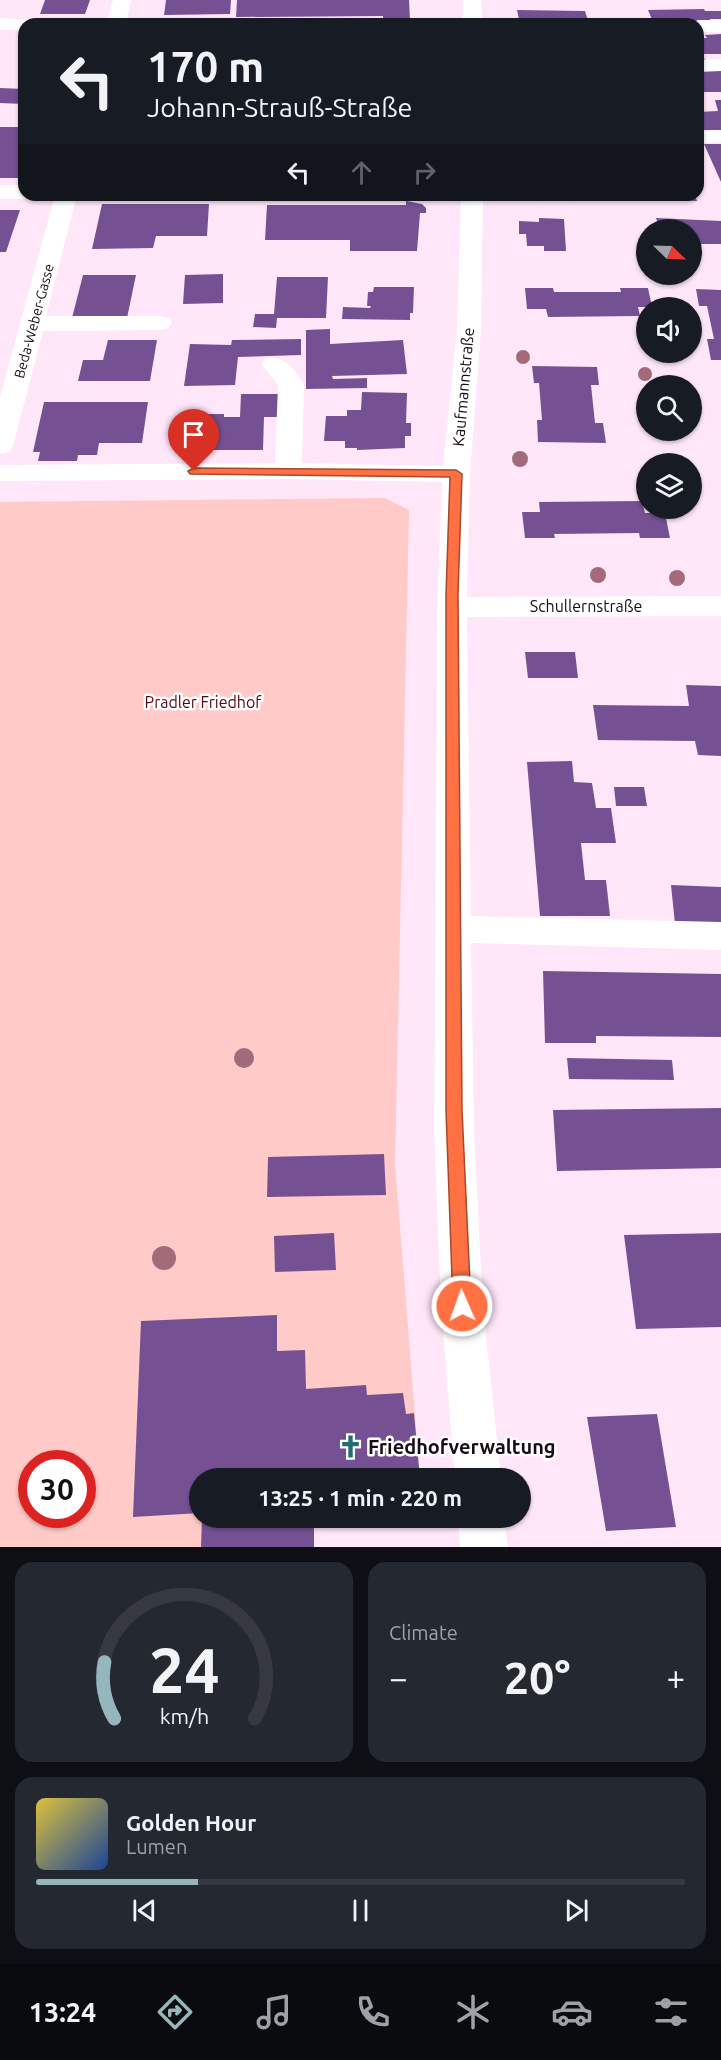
<!DOCTYPE html>
<meta charset="utf-8">
<style>
:root{--surface:#171b24;--page:#242831;--text:#f1f3f6;--muted:#9ea1a6;--line:#363941;--accent:#94b6bc}
body{margin:0;font-family:Ubuntu,sans-serif;background:var(--page);color:var(--text);height:100vh;display:flex;flex-direction:column;font-size:22px;white-space:nowrap}
*{box-sizing:border-box;margin:0}
p{font-size:20px;color:var(--muted)}
.icon{flex:none;width:33px;height:33px;fill:none;stroke:currentColor;stroke-width:2;stroke-linecap:round;stroke-linejoin:round}
.map{position:relative;height:1547px;overflow:hidden}
.drawer{display:flex;flex-direction:column;gap:15px;padding:15px;background:#0d0f14;flex:1}
.drawer>*{flex:none}
.banner{position:absolute;left:18px;top:18px;width:686px;height:183px;border-radius:18px;box-shadow:0 2px 4px #0004;background:#171b24;color:var(--text);overflow:hidden}
.needle{width:39px;rotate:113deg}
.controls{position:absolute;left:636px;top:219px;display:grid;gap:12px}
.controls a{display:grid;place-items:center;width:66px;height:66px;border-radius:50%;background:var(--surface);box-shadow:0 2px 4px #0004;font-size:30px}
.speed{position:absolute;left:18px;top:1450px;display:flex;gap:12px;font-size:30px;font-weight:700;text-align:center}
.speed>*{display:grid;place-content:center;width:78px;height:78px;border-radius:50%;background:var(--surface);box-shadow:0 2px 4px #0004;line-height:1}
.speed .limit{border:9px solid #d22;background:#fff;color:#111}
.pin{position:absolute;display:grid;place-items:center;width:51px;height:51px;color:#fff;margin:-62px -26px;border-radius:50% 50% 50% 0;rotate:-45deg;box-shadow:0 0 6px #0007}
.pin .icon{rotate:45deg}
.me{position:absolute;width:66px;margin:-33px;rotate:358deg;stroke-linejoin:round;filter:drop-shadow(0 0 4px #0008)}
.turn{display:flex;align-items:center;gap:21px;height:126px;padding:0 30px;font-size:27px}
.turn .icon{width:78px;height:78px;stroke-width:2.5}
.turn b{display:block;font-size:42px;line-height:51px}
.lanes{display:flex;align-items:center;height:57px;padding:0 30px;background:#0003;justify-content:center;gap:30px;direction:ltr}
.lanes .off{opacity:.35}
.big{font-size:45px;font-weight:700;line-height:1.1}
.drawer .card{flex:1;display:flex;flex-direction:column;justify-content:center;gap:9px;min-width:0;padding:0 21px;border-radius:18px;background:var(--page)}
.drawer .dial{align-items:center;gap:0}
.dial svg{height:156px;overflow:visible;fill:none;stroke:var(--line);stroke-width:7;stroke-linecap:round;text-anchor:middle}
.dial text{fill:var(--text);stroke:none}
.song{display:flex;align-items:center;gap:18px}
.cover{width:72px;height:72px;border-radius:9px;background:linear-gradient(135deg,hsl(50 70% 55%),hsl(220 70% 35%))}
.played{height:6px;border-radius:3px;background:linear-gradient(90deg,var(--accent) 25%,var(--line) 25%)}
.keys{display:flex;justify-content:space-around;direction:ltr}
.heat{display:flex;justify-content:space-between;align-items:center;font-size:33px;direction:ltr}
.drawer .tiles{flex:1;display:grid;gap:15px;grid-template-columns:1fr 1fr}
.card:last-child{grid-column:span 2}
.trip{position:absolute;left:189px;top:1468px;width:342px;height:60px;border-radius:30px;background:var(--surface);box-shadow:0 2px 4px #0004;font-weight:700;line-height:60px;text-align:center}
.dock{display:flex;height:96px;justify-content:space-around;align-items:center;background:#090b0e;color:var(--muted)}
.dock .icon{width:42px;height:42px}
.dock .current{color:var(--accent)}
.dock b{font-size:27px;color:var(--text)}
.map>svg:first-child{display:block}
.green{fill:#ffcac7;fill-rule:evenodd}
.building{fill:#755193}
.lines{fill:none;stroke-linecap:round;stroke-linejoin:round}
.minor{fill:#fff;fill-rule:evenodd}
.tree{fill:#a36b79}
.route{fill:#ff7043;stroke:#a6492c;stroke-width:1.5}
.labels{text-anchor:middle;dominant-baseline:central;stroke-width:5;stroke-linejoin:round;paint-order:stroke}
.far-street-label{font-size:14px;fill:#170d15;stroke:#fff}
.street-label{font-size:16px;fill:#170d15;stroke:#fff}
.park-label{font-size:16px;fill:#570710;stroke:#fff}
.near-poi-label{font-size:20px;font-weight:bold;fill:#170d15;stroke:#fff;text-anchor:start}
</style>
<div class="map">
<svg width="721" height="1547" viewBox="0 0 721 1547">
<rect width="100%" height="100%" fill="#ffe6f9"/>
<path class="green" d="M385 498 409 510 395 1164 420 1479H200V1518H294V1547H0V502ZM32 1464H82V1515H32Z"/>
<path class="building" d="M45 0H90L85 14H40Z
M166 0H231L230 14 164 15Z
M237 0H409L410 20H383V16L236 17Z
M704 9 705 11H721V19H710L712 25 654 24 648 10Z
M517 10 585 11 589 24H520Z
M721 34V54H703L705 61H698V38H707L705 35Z
M698 69H721V92H698Z
M0 88 24 89V104L0 103Z
M715 100H721V130H698V112L718 111Z
M0 127H24V170H20L18 178H0Z
M704 144H721V182Z
M541 195H602L603 199 542 200Z
M645 195H695L697 201H647Z
M406 201 422 204 426 208V213H420L417 251H350V240H265L267 205H406Z
M102 204H209L207 236H156L153 248 92 249Z
M0 210H20L6 252H0Z
M539 218 564 219 566 251H544V246H527L526 234H519V221L539 222Z
M656 218 721 221V244H698V247H692V230H660Z
M223 274V303L183 304 185 275Z
M83 275H136L127 318H72Z
M277 277H328L326 318H277L276 328 253 327 255 314H274Z
M374 287H414L413 313H410V320L342 319 343 307 370 308 371 306H367L368 292H373Z
M525 288H553L554 292H621L620 288H648L652 307H638L640 316 548 317 546 309H527Z
M696 289 721 290V360H711L707 339H714L707 306H699Z
M330 329V344L403 340 407 374 332 376 333 379 367 378V388L306 389V330Z
M301 339V355L238 357 235 385 184 386 190 344 231 345 232 340Z
M108 340H157L150 381H78L83 360H103Z
M532 366 597 367 599 385H591L595 423H603L606 443 538 442 537 420H542L539 383H534Z
M362 392 407 393 406 423H411V436H405V448L357 450V448H345V441H324L326 416H347V410H361Z
M241 394H279L278 417H264L263 450H182L186 414H224V417H240Z
M44 402H148L142 443H99L97 455H78L77 461H38L40 452H33Z
M642 501 645 513H665L670 538H640L639 533 554 534 555 538H525L522 512H540L539 502Z
M525 652H575L578 678H528Z
M686 685 721 686V756L698 755 695 741 598 740 593 705 689 706Z
M572 761 574 782 592 783 596 808H611L616 843H581L585 880H606L610 916H540L527 762Z
M614 787H644L647 806H616Z
M671 885 721 887V925L675 924Z
M543 971 721 974V1037L596 1036V1043H545Z
M567 1058 672 1060 674 1080 569 1079Z
M721 1108V1168L557 1171 553 1110Z
M384 1154 386 1195 267 1197 268 1157Z
M334 1233 336 1270 275 1272 274 1236Z
M721 1233V1327L636 1329 624 1235Z
M277 1315V1351L305 1350 306 1389 366 1385 367 1395 403 1393 406 1414 414 1413 420 1479H200V1513L133 1517 141 1321Z
M657 1414 676 1527 606 1531 587 1417Z
M202 1518H314V1547H201Z"/>
<g class="lines">
<path class="minor" d="M113 0H131L126 24H106Z
M463 0H481L483 24H463Z
M0 18 31 20 34 24H24V30H0Z
M698 20H721V32H698V24H690Z
M721 59V71L698 72V60Z
M721 130V142L698 143V131Z
M0 185H24V195H33L24 199H0Z
M55 195H77L46 316H160L169 318 172 323 169 328 160 330 43 331 13 446 10 452 0 454V397Z
M461 195H483L481 330 470 474 467 597 721 596V616L467 617 471 916 721 922V950L471 943 474 1132 483 1306 501 1479H455L441 1306 434 1132 437 607 442 482 288 479 0 481V465L275 463 278 385 261 364 265 359C284 354 294 369 304 384L302 463 443 466 457 330Z
M458 1518H504L508 1547H460Z"/>
</g>
<g class="tree">
<circle cx="523" cy="357" r="7"/>
<circle cx="645" cy="374" r="7"/>
<circle cx="520" cy="459" r="8"/>
<circle cx="598" cy="575" r="8"/>
<circle cx="677" cy="578" r="8"/>
<circle cx="244" cy="1058" r="10"/>
<circle cx="164" cy="1258" r="12"/>
</g>
<path class="route" d="M194 468 456 470 462 474 458 594 462 1110 471 1306 469 1311 462 1314 456 1311 453 1306 446 1110V594L450 477 190 474 188 471Z"/>
<defs>
<symbol id="church-bare" viewBox="-9 -9 18 18"><path d="M-1.2-6h2.4v3.5h3.3v2.4h-3.3V6h-2.4V-.1h-3.3v-2.4h3.3Z" fill="#226c76" stroke="#fff" stroke-width="2.5" paint-order="stroke"/></symbol>
</defs>
<g fill-rule="evenodd">
<use href="#church-bare" x="334" y="1430" width="33" height="33"/>
</g>
<g class="labels">
<g class="far-street-label">
<text transform="translate(34 321) rotate(-75)">Beda-Weber-Gasse</text>
</g>
<g class="street-label">
<text transform="translate(463 387) rotate(-85)">Kaufmannstraße</text>
<text x="586" y="606">Schullernstraße</text>
</g>
<g class="park-label">
<text x="203" y="702">Pradler Friedhof</text>
</g>
<g class="near-poi-label">
<text x="368" y="1446">Friedhofverwaltung</text>
</g>
</g>
</svg>
<div class="controls">
<a><svg class="needle" viewBox="-14 -14 28 28"><path d="M0-13l5 13h-10z" fill="#e53935"/><path d="M0 13l5-13h-10z" fill="#9ea1a6"/></svg></a>
<a><svg class="icon" aria-label="sound" viewBox="0 0 24 24"><path d="M4 9h4l5-4v14l-5-4H4zM17 9q2 3 0 6"/></svg></a>
<a><svg class="icon" aria-label="search" viewBox="0 0 24 24"><circle cx="10" cy="10" r="6"/><path d="M15 15l6 6"/></svg></a>
<a><svg class="icon" aria-label="layers" viewBox="0 0 24 24"><path d="M12 4l9 5-9 5-9-5zM3 14l9 5 9-5"/></svg></a>
</div>
<div class="speed"><div class="limit">30</div></div>
<div class="pin" style="left:194px;top:471px;background:#d93025"><svg class="icon" aria-label="arrive" viewBox="0 0 24 24"><path d="M6 21V4h12l-3 4 3 4H6"/></svg></div>
<svg class="me" style="left:462px;top:1306px" viewBox="-20 -20 40 40"><circle r="17" fill="#ff7043" stroke="#fff" stroke-width="3"/><path d="M0-11L8 9 0 5-8 9z" fill="#fff"/></svg>
<div class="trip">13:25 · 1 min · 220 m</div>
<div class="banner">
<div class="turn"><svg class="icon" aria-label="left" viewBox="0 0 24 24"><path d="M17 20v-9H6M10 6l-5 5 5 5"/></svg><div><b>170 m</b>Johann-Strauß-Straße</div></div>
<div class="lanes"><svg class="icon" aria-label="left" viewBox="0 0 24 24"><path d="M17 20v-9H6M10 6l-5 5 5 5"/></svg><svg class="icon off" aria-label="ahead" viewBox="0 0 24 24"><path d="M12 20V5M6 11l6-6 6 6"/></svg><svg class="icon off" aria-label="right" viewBox="0 0 24 24"><path d="M7 20v-9h11M14 6l5 5-5 5"/></svg></div>
</div>
</div>
<section class="drawer">
<div class="tiles">
<div class="card dial"><svg viewBox="0 0 100 80">
<path d="M14 69A42 42 0 1 1 86 69"/>
<path d="M14 69A42 42 0 0 1 9 40" stroke="#94b6bc"/>
<text x="50" y="56" font-size="32" font-weight="700">24</text>
<text x="50" y="72" font-size="11">km/h</text>
</svg></div>
<div class="card"><p>Climate</p>
<div class="heat"><a>−</a><b class="big">20°</b><a>+</a></div>
</div>
<div class="card">
<div class="song"><i class="cover"></i><div><b>Golden Hour</b><p>Lumen</p></div></div>
<div class="played"></div>
<div class="keys"><svg class="icon" aria-label="previous" viewBox="0 0 24 24"><path d="M18 5L8 12l10 7zM5 5v14"/></svg><svg class="icon" aria-label="pause" viewBox="0 0 24 24"><path d="M8 5v14M16 5v14"/></svg><svg class="icon" aria-label="next" viewBox="0 0 24 24"><path d="M6 5l10 7-10 7zM19 5v14"/></svg></div>
</div>
</div>
</section>
<nav class="dock">
<b>13:24</b>
<svg class="icon current" aria-label="directions" viewBox="0 0 24 24"><path d="M12 3l9 9-9 9-9-9zM9 14v-3h6M13 9l2 2-2 2"/></svg>
<svg class="icon" aria-label="music" viewBox="0 0 24 24"><path d="M9 18V5l10-2v13"/><circle cx="6" cy="18" r="3"/><circle cx="16" cy="16" r="3"/></svg>
<svg class="icon" aria-label="phone" viewBox="0 0 24 24"><path d="M5 4h4l2 5-3 2q2 4 5 5l2-3 5 2v4C11 20 4 13 5 4z"/></svg>
<svg class="icon" aria-label="climate" viewBox="0 0 24 24"><path d="M12 3v18M4 7l16 10M4 17L20 7"/></svg>
<svg class="icon" aria-label="car" viewBox="0 0 24 24"><path d="M5 17H2v-5l4-1 3-4h7l3 4 3 1v5h-3M9 17h6M6 11h13"/><circle cx="7" cy="17" r="2"/><circle cx="17" cy="17" r="2"/></svg>
<svg class="icon" aria-label="filters" viewBox="0 0 24 24"><path d="M4 7h16M4 17h16"/><circle cx="9" cy="7" r="2"/><circle cx="15" cy="17" r="2"/></svg>
</nav>
